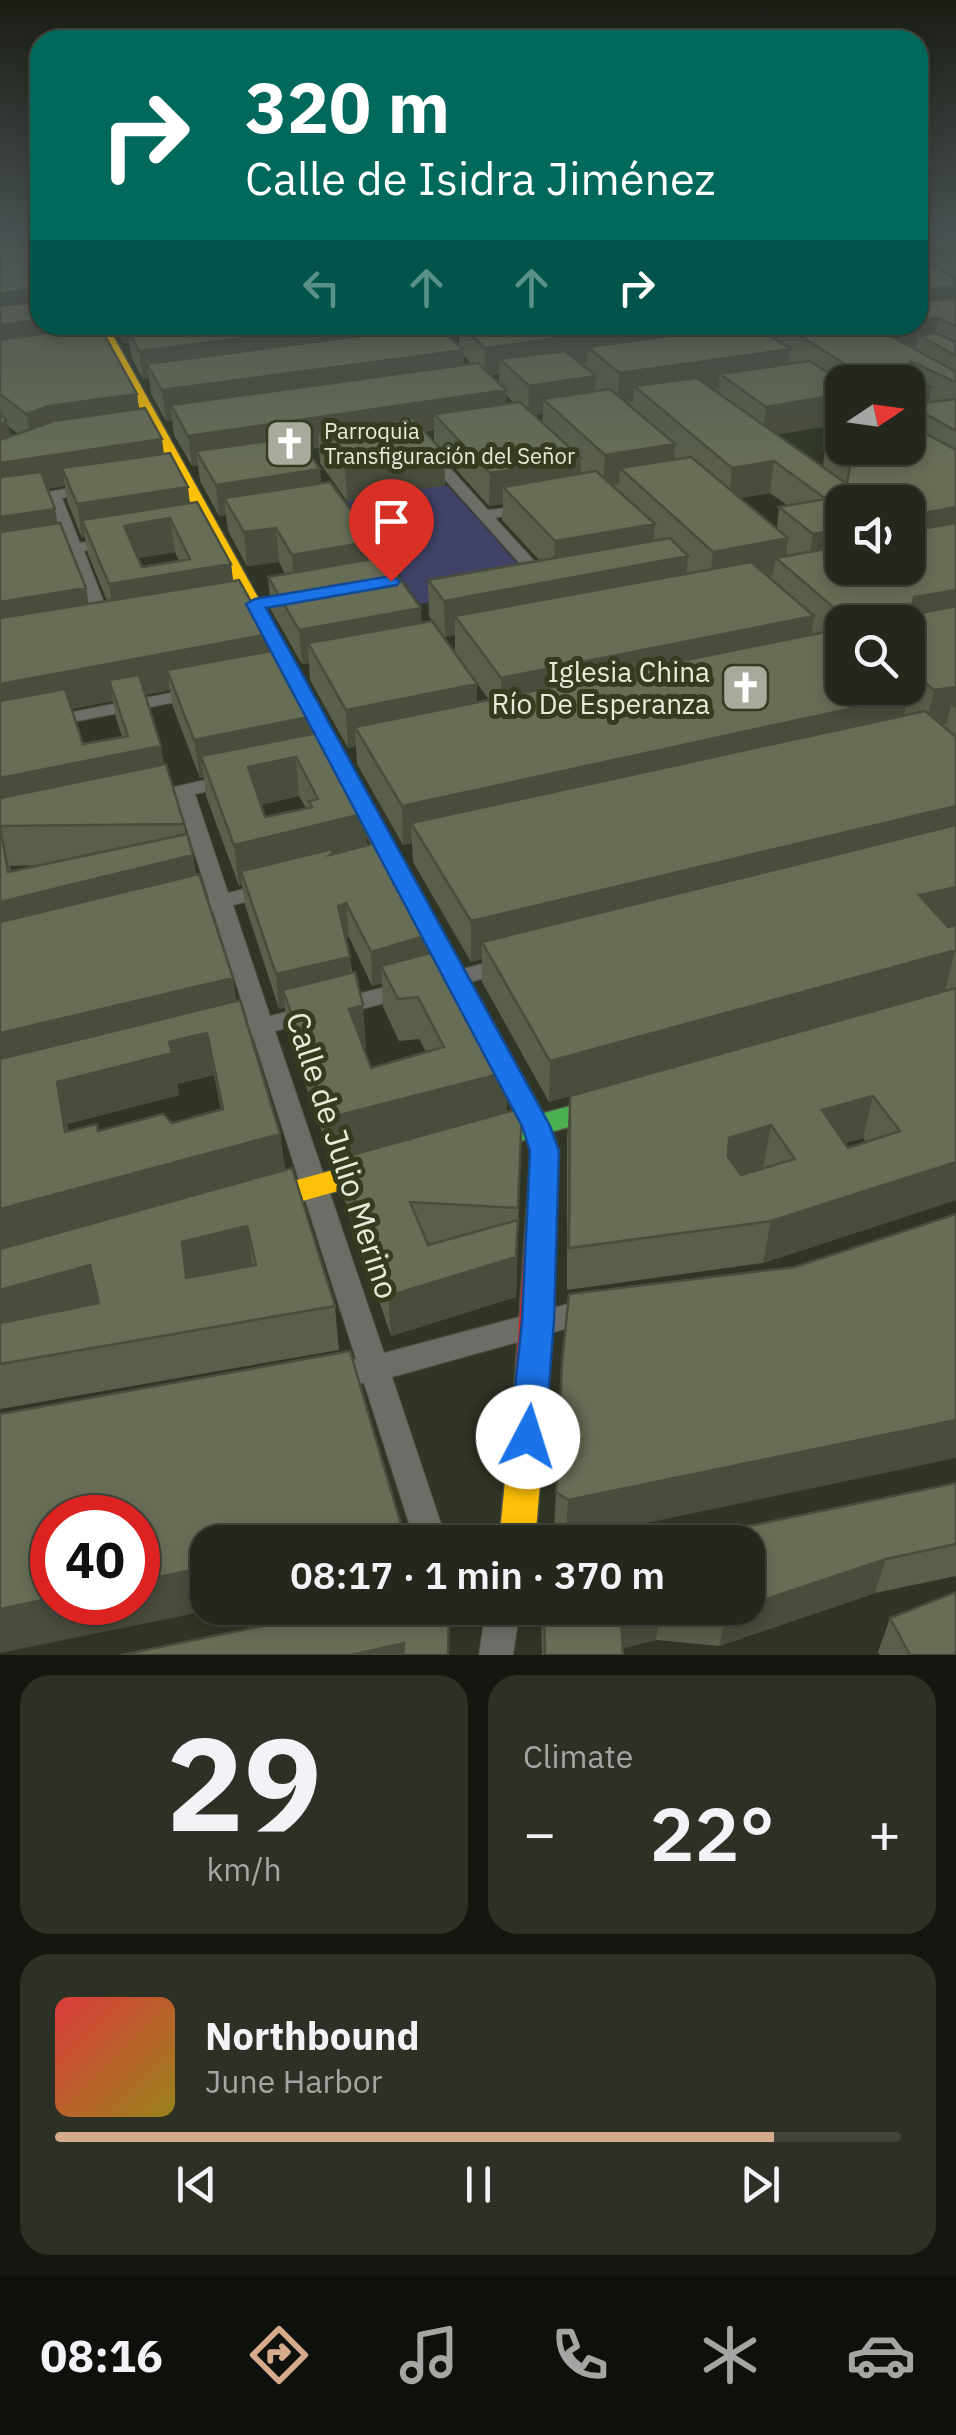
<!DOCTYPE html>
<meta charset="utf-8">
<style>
:root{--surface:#24281c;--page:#2c3025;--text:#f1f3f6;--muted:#a3a6a3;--line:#41443b;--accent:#d6ab8b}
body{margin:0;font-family:"IBM Plex Sans",sans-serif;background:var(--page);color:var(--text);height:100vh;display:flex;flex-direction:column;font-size:38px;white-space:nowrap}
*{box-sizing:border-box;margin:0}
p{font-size:32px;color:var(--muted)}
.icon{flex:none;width:55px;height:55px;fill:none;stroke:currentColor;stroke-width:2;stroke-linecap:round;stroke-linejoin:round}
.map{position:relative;height:1655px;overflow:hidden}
.drawer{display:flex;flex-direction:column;gap:20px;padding:20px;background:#14160f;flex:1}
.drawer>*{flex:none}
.guide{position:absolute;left:30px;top:30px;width:898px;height:305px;border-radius:30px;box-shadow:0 5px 15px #0003,0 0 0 2px var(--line);background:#00695c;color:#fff;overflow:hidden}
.needle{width:65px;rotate:77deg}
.tools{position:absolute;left:825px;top:365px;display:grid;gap:20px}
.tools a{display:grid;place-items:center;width:100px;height:100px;border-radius:20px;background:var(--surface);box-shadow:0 5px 15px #0003,0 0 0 2px var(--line);font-size:50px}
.speed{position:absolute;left:30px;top:1495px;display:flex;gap:20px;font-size:50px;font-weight:700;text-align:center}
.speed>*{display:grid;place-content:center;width:130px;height:130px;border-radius:50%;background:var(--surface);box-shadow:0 5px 15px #0003,0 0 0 2px var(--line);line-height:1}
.speed .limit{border:15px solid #d22;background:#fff;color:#111}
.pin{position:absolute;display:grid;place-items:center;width:85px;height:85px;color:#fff;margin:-102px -42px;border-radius:50% 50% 50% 0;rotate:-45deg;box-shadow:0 0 10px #0007}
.pin .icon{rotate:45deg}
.me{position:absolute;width:110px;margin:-55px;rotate:5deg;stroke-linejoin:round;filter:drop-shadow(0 0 8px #0008)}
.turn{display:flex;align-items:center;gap:35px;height:210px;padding:0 50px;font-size:45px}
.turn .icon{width:130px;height:130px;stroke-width:2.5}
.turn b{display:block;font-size:70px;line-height:85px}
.lanes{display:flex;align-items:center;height:95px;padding:0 50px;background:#0003;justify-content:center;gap:50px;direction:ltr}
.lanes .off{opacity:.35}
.big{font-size:75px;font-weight:600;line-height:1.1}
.drawer .tile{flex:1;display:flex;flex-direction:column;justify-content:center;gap:15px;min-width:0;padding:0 35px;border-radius:30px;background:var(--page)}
.drawer .dial{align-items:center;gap:0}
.dial b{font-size:130px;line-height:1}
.song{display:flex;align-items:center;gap:30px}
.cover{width:120px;height:120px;border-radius:15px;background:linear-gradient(135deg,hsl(0 70% 55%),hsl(50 70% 35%))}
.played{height:10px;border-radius:5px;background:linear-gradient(90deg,var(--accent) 85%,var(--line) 85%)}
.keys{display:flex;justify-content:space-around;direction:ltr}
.heat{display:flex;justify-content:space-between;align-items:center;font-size:55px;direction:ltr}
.drawer .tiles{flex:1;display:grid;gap:20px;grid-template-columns:1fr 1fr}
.tile:last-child{grid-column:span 2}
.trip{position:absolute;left:190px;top:1525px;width:575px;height:100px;border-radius:30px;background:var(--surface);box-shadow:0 5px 15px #0003,0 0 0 2px var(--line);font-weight:600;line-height:100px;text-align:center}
.tabs{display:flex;height:160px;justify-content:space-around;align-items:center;background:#0e100b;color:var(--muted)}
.tabs .icon{width:70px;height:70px}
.tabs .current{color:var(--accent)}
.tabs b{font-size:45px;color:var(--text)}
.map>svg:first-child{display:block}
.green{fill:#404266}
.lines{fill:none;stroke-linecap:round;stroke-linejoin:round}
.street-casing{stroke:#4c5044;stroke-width:2}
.fast-casing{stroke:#4c5044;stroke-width:3}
.slow-casing{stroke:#4c5044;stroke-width:3}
.jam-casing{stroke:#4c5044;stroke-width:3}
.street{fill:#6b6d66;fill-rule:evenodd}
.fast{fill:#4caf50;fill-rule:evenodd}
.slow{fill:#ffc107;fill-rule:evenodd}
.jam{fill:#c62828;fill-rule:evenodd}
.wall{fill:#595f4a;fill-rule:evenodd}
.shaded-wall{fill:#494d3c}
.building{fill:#686e56;stroke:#494d3c;stroke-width:2.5;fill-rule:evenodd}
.route{fill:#1a73e8;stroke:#114b97;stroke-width:2.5}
.labels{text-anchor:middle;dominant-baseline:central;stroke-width:10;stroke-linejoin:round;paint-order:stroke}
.far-poi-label{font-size:22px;fill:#e6ebda;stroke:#343b1f;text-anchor:start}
.poi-label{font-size:28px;fill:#e6ebda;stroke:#343b1f;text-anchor:end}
.near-street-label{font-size:32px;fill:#e6ebda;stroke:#343b1f}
</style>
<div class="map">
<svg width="956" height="1655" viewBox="0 0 956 1655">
<rect width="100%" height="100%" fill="#303525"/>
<path class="green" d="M446 485 449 487 534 582 420 604 346 501Z"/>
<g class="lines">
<defs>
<path id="street" d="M451 325 422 331 416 328 420 325Z
M427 447 432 448 488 510 532 505V511L495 518 551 579V585H539L422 454 420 451Z
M92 485 99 489 97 492 62 498 80 543 113 538 120 542 118 545 84 551 114 628 106 633 98 628 69 554 0 565V555L66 545 49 500 0 507V499Z
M196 688 202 689 205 693 202 697 0 736V726Z
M228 775 238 781 235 785 195 794 228 893 267 883 278 890 274 895 233 905 270 1016 309 1006 317 1008 321 1014 317 1020 275 1031 384 1353 594 1297 604 1300 608 1309 604 1318 594 1321 392 1377 447 1542H415L364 1383 332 1389 322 1385 317 1376 322 1367 356 1359 253 1036 225 1043 217 1041 213 1035 217 1029 248 1021 213 911 184 918 173 911 176 906 209 898 177 798 149 804 139 798 142 794Z
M508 957 516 960 519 965 516 970 444 989 436 986 433 981 436 976Z
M406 982 414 984 417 990 414 996 337 1015 329 1013 325 1007 329 1001Z
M486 1608H520L513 1655H479Z"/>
<path id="fast" d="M604 1097 614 1100 618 1107 614 1114 520 1141 510 1138 506 1130 510 1122Z"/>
<path id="slow" d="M95 325H107L430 908 427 913H409L406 908Z
M377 1158 387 1161 392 1169 387 1177 264 1212 253 1208 249 1200 253 1192Z
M532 1365 544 1369 549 1380 535 1542H499L515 1380 520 1369Z"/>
<path id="jam" d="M418 900 430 908 550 1126 559 1151 549 1380 544 1391 532 1395 520 1391 515 1380 531 1151 522 1126 406 908Z"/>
</defs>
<use href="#street" class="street-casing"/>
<use href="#fast" class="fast-casing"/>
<use href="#slow" class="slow-casing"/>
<use href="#jam" class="jam-casing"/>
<use href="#street" class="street"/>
<use href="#fast" class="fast"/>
<use href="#slow" class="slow"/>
<use href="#jam" class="jam"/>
</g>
<path class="wall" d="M0 235H40V257H34L40 263V325L91 326 137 394 139 409 190 503 231 564 233 581 269 634 270 651 315 734 367 845 429 954 507 1072V1113L522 1108 516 1297 391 1336 344 1198 341 1158 332 1161 287 1032 285 1008 279 1009 245 905 242 885 239 886 206 796 204 777 200 778 173 707 170 690 145 695 164 765 184 824 186 835 193 855 196 875 233 978 236 1001 280 1134 285 1170 335 1306 339 1350 0 1409ZM8 426 17 433 18 434 10 436ZM65 486 67 501 82 538 85 537 88 554 107 601 89 604 58 524 47 489ZM175 552 179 561 142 567 138 558ZM113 701 116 718 122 737 83 744 72 709ZM299 796 306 808 265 817 261 805ZM41 865 11 872 10 866ZM349 937 372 986 382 983 383 1007 399 1041 419 1039 426 1052 371 1068 364 1048 366 1047 346 938ZM214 1075 221 1110 172 1123 98 1130 68 1132 67 1124 179 1095 177 1084Z
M918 235H956V1200L763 1263 567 1290V1138L570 1096 549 1102 482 982V959L471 962 413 862 412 843 403 845 357 764 356 746 348 748 310 680 309 663 302 664 271 610 268 577 285 574 279 562 247 566 228 531 226 515 219 516 200 481 198 466H192L174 435 172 420 166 421 151 394 149 378 143 379 132 358 129 343H123L113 325H425V328L433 327 431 325H732V328L740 327 737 325H918ZM459 337V346L451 338ZM464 356 472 364 464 365ZM499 374V383L491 375ZM842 382H908V448L825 449 823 467 777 434ZM506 395 514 403 506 404ZM543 414 542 422 534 415ZM434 430V442L425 432ZM319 448 320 463 347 501 445 485V457L489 506 503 504 502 520 540 561 428 580 429 616 445 637 455 635V653L489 700 477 702 421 623V608L375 559 321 483 320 469 306 449ZM770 493 787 505 779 507 777 528 740 498ZM842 502 908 568H842ZM842 622H908V688H842ZM863 1138 866 1142 848 1148 845 1143Z
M795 1267 566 1540 554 1532 562 1363Z
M956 1483V1576L875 1593 719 1646 656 1640 623 1648V1655H542L541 1608H748Z
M890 1618 956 1655H880L878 1652Z"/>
<path class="shaded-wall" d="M956 287V313L918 316V295L922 290Z
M35 289 39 316 0 322V294Z
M938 318 933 343 919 335 916 347 893 350 897 325H918V320Z
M40 320V325H91L94 341 0 354V325Z
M121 325H276L128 330 129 343H123Z
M344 325H425V342L147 364 149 378 143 379 139 351Z
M446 325H459V337L446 339Z
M657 325 655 353 588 347 587 362 514 372 500 359 499 374 485 376V348Z
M681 325H732L730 341 679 349Z
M757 325H778L777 334 756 337Z
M791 349 787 379 720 374 719 388 649 399 634 386 633 401 617 403 619 373Z
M464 350V379L171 405 172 420 166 421 162 390Z
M596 376 594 406 543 399V414L528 416 529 386Z
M931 387 926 414 915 408 911 434 908 431V407L910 391Z
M506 390V419L434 414V430L329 446 318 431 319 447 204 465 196 451 198 466H192L188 436Z
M137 394 141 424 32 445 26 414 49 406Z
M842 394V424L762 437 766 407Z
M7 421 13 452 0 458V424Z
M162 439 166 470 62 468 65 486 0 496V463Z
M675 444 673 476 620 468 619 484 603 487 605 455Z
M444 453 445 485 347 501 345 468Z
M581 458 580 491 503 487V504L489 506 490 473Z
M774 461 770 493 729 500 732 468Z
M320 469 322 499 224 498 226 515 219 516 216 485Z
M188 487 192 520 170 518 175 552 129 560 82 520 85 537 82 538 77 504Z
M956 507V535L908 543 913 515Z
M55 509 61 542 0 551V517Z
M655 524 652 559 553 576 555 541Z
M276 528 279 562 247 566 244 532Z
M842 529V554L808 568 813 534Z
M788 538 785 566 776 558 773 575 709 587 713 552Z
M374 541 376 575 294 589 292 555Z
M688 556 685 591 455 616V635L445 637 444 601Z
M231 564 235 599 114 620 109 584Z
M86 588 92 623 0 639V602Z
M956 590V624L908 632 914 597Z
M421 608 422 641 308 643 309 663 302 664 299 630Z
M814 616 809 653 501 716V678Z
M269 634 272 670H167L170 690 116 700 109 680 113 701 0 723V684Z
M477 684V721L355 727 356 746 348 748 346 710Z
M956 687V709L951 705 947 724 926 727 934 690Z
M908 696 900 733 411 823 412 843 403 845 402 806Z
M314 716 317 754 296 758 299 796 252 807 201 756 204 777 200 778 194 740Z
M161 746 167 785 0 819V778Z
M956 806V839L482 942V959L471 962V921Z
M365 808 367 848 241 871 242 885 239 886 234 845Z
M0 826 16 898 193 855 199 895 0 945V902L8 872Z
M956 887V925L910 936 919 895Z
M346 903 349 937 340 940 338 906Z
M428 935 429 969 381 966 382 983 372 986 371 952Z
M955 950 945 991 549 1102 550 1061Z
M350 957 352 991 283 990 285 1008 279 1009 276 974Z
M233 978 238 1019 0 1078V1033Z
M363 1005 366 1047 352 1051 349 1009Z
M207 1033 214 1075 177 1084 179 1095 67 1124 76 1175 65 1132 57 1082 169 1042Z
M507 1072V1115L332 1161 328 1118Z
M873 1096 863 1138 814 1152 822 1110Z
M771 1125 763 1167 723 1180 729 1138Z
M280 1134 285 1176 0 1255V1209Z
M956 1162V1200L763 1263 771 1221Z
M518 1220 516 1297 391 1336 388 1296Z
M247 1226 253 1269 186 1278 182 1242Z
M90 1265 101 1308 0 1337V1290Z
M956 1420V1458L566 1540 568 1500Z
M402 1528 403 1542H330Z
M886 1559 875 1593 719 1646 726 1612 739 1608H748V1605Z
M208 1567V1608H221L0 1653V1609L52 1598V1602H138V1581Z
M655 1608H661L656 1640 617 1650 621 1616Z
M404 1643 405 1655H351Z"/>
<path class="building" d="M918 235H956V238H922L918 241 920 256 956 280V287L922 290 918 295Z
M23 245 40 263V294L35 289 0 294V247Z
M956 249V264L938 250Z
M956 299V326L938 318 918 320V300Z
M40 301V320L0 325V306Z
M99 325 137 394 49 406 26 414 0 394V340Z
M168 325H344L139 351 128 330Z
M460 325H656L485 348Z
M752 325 791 349 619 373 588 347Z
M783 325H871L956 372V382L910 361 911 375 931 387 910 391 911 404 956 399V431L915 408 908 412V382H847L848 366Z
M437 326 464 350 162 390 147 364Z
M935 333 956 342V356L919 335Z
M565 351 596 376 529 386 500 359Z
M809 361 844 382H842V394L766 407 720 374Z
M478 363 506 390 188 436 171 405Z
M697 378 847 484 850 467 825 449 842 446 908 448V435L912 434 908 431V424L956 450V507L913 515 910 527 915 530 956 523V590L914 597 911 611 916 614 956 606V687L934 690 908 669V622H850V612L840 613 776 558 842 546V568H908V502H842V529L813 534 779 507 826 499 774 461 732 468 634 386Z
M610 389 675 444 605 455 543 399Z
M520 402 581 458 490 473 434 414Z
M145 408 162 439 0 463V440L54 421Z
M0 413 7 421 0 424Z
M412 418 444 453 345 468 318 431Z
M297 437 320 469 216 485 196 451Z
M170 453 188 487 77 504 62 468Z
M691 457 788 538 713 552 620 468Z
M596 471 655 524 555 541 503 487Z
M41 472 55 509 0 517V477Z
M330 482 374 541 292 555 276 528 244 532 224 498Z
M197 502 231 564 109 584 82 520ZM170 518 190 559 142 567 124 526Z
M60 523 86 588 0 602V532Z
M670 538 688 556 444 601 428 580Z
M384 557 421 608 299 630 268 577Z
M751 562 814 616 501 678 455 616Z
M239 580 269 634 0 684V618Z
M432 621 477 684 346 710 308 643Z
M830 631 837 636 842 635V688H898L908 696 402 806 355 727Z
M277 650 314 716 194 740 167 670Z
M139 675 161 746 0 778V701L65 689 83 744 128 736 109 680Z
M925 711 956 737V806L471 921 411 823Z
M323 732 365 808 358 815 234 845 201 756ZM296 757 318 799 309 801 312 807 265 817 248 767Z
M166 764 184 824 0 826 8 872 187 834 193 855 0 902V798Z
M956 825V887L919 895 948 927 956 925V950L550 1061 482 942Z
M380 842 428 935 371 952 346 903 338 906 350 957 276 974 241 871 337 848 330 855Z
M199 874 233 978 0 1033V922Z
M434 952 444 956 507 1072 328 1118 283 990 355 972 363 1005 349 1009 371 1068 444 1047 418 997 398 999 381 966Z
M956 988V1162L771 1221 569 1248 570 1096ZM873 1096 900 1131 848 1148 822 1110ZM771 1125 795 1159 741 1175 728 1157 729 1138Z
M240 1000 280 1134 0 1209V1059ZM207 1033 223 1109 172 1123 163 1114 98 1131 97 1124 65 1132 57 1082 172 1053 169 1042Z
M522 1108 518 1208 410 1202 428 1245 518 1220 516 1257 388 1296 341 1158Z
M292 1168 335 1306 0 1364V1323L99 1303 90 1265 0 1290V1249ZM247 1226 256 1265 186 1278 182 1242Z
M956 1214V1420L568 1500 556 1492 562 1363 569 1294 795 1267Z
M350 1351 402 1528 330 1542H208V1567L138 1581V1518H52V1598L0 1609V1414Z
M956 1483V1544L886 1559 748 1605V1542H672Z
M956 1592V1655H910L890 1618Z
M350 1608H449L448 1655H403L404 1643 351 1655H121Z
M544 1608H655L621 1616 623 1655H545Z
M678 1608H739L726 1612Z"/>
<linearGradient id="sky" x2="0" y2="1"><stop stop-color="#1a1d14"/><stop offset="0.5" stop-color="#485151"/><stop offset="1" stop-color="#485151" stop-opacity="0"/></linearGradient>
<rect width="956" height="467" fill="url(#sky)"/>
<path class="route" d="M391 576 400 581 397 585 266 608 550 1126 559 1151 554 1321 545 1437 540 1448 528 1453 515 1448 510 1437 522 1321 530 1151 522 1126 246 604 255 599Z"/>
<defs>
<symbol id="church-square" viewBox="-11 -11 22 22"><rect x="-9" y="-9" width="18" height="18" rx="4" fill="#a6ab9b" stroke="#343b1f"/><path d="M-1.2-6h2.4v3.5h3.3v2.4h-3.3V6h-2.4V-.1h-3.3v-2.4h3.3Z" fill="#fff"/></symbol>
</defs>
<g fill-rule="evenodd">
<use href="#church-square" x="262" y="416" width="55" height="55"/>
<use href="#church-square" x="718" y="660" width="55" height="55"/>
</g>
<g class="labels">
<g class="far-poi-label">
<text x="324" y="430">Parroquia<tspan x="324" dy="25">Transfiguración del Señor</tspan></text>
</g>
<g class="poi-label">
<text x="710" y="671">Iglesia China<tspan x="710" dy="32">Río De Esperanza</tspan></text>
</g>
<g class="near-street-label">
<text transform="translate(343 1155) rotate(72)">Calle de Julio Merino</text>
</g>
</g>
</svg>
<div class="tools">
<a><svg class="needle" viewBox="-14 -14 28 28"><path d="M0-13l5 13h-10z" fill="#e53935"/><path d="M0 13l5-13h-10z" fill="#a3a6a3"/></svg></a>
<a><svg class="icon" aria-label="sound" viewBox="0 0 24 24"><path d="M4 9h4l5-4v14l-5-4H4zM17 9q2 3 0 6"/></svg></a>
<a><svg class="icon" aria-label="search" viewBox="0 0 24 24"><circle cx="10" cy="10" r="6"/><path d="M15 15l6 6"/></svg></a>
</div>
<div class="speed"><div class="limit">40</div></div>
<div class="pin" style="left:391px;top:581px;background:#d93025"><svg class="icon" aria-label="arrive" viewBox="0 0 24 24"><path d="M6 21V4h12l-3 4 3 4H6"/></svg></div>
<svg class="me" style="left:528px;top:1437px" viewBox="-20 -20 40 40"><circle r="19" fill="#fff"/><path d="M0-13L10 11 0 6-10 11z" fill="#1a73e8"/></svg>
<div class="trip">08:17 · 1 min · 370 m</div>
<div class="guide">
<div class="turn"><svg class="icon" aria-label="right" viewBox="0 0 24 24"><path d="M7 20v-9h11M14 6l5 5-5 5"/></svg><div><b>320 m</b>Calle de Isidra Jiménez</div></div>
<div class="lanes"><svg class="icon off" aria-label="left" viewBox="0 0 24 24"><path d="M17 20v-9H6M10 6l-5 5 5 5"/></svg><svg class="icon off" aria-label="ahead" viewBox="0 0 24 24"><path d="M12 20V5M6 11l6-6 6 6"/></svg><svg class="icon off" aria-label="ahead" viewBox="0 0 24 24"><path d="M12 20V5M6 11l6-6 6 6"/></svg><svg class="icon" aria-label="right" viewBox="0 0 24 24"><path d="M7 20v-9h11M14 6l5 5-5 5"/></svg></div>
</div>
</div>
<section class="drawer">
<div class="tiles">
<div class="tile dial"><b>29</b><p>km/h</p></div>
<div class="tile"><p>Climate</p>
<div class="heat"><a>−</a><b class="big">22°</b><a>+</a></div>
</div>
<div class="tile">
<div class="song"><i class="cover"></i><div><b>Northbound</b><p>June Harbor</p></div></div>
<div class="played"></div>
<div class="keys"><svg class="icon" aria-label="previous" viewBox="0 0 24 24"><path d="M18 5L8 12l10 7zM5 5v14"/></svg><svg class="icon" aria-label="pause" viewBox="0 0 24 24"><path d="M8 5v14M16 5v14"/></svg><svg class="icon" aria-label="next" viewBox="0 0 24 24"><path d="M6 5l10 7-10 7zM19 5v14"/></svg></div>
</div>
</div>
</section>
<nav class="tabs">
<b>08:16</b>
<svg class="icon current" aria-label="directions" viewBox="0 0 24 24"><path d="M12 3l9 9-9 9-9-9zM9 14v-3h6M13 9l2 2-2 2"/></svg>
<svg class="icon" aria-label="music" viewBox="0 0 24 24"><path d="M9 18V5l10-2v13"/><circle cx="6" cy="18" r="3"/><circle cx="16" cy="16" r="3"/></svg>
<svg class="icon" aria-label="phone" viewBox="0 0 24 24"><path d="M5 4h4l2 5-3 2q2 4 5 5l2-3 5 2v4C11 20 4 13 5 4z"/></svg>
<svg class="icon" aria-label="climate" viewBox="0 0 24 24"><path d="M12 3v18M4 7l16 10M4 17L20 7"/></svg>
<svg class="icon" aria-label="car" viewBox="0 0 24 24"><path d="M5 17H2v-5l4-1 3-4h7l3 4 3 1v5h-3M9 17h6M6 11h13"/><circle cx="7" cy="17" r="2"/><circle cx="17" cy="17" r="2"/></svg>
</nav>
